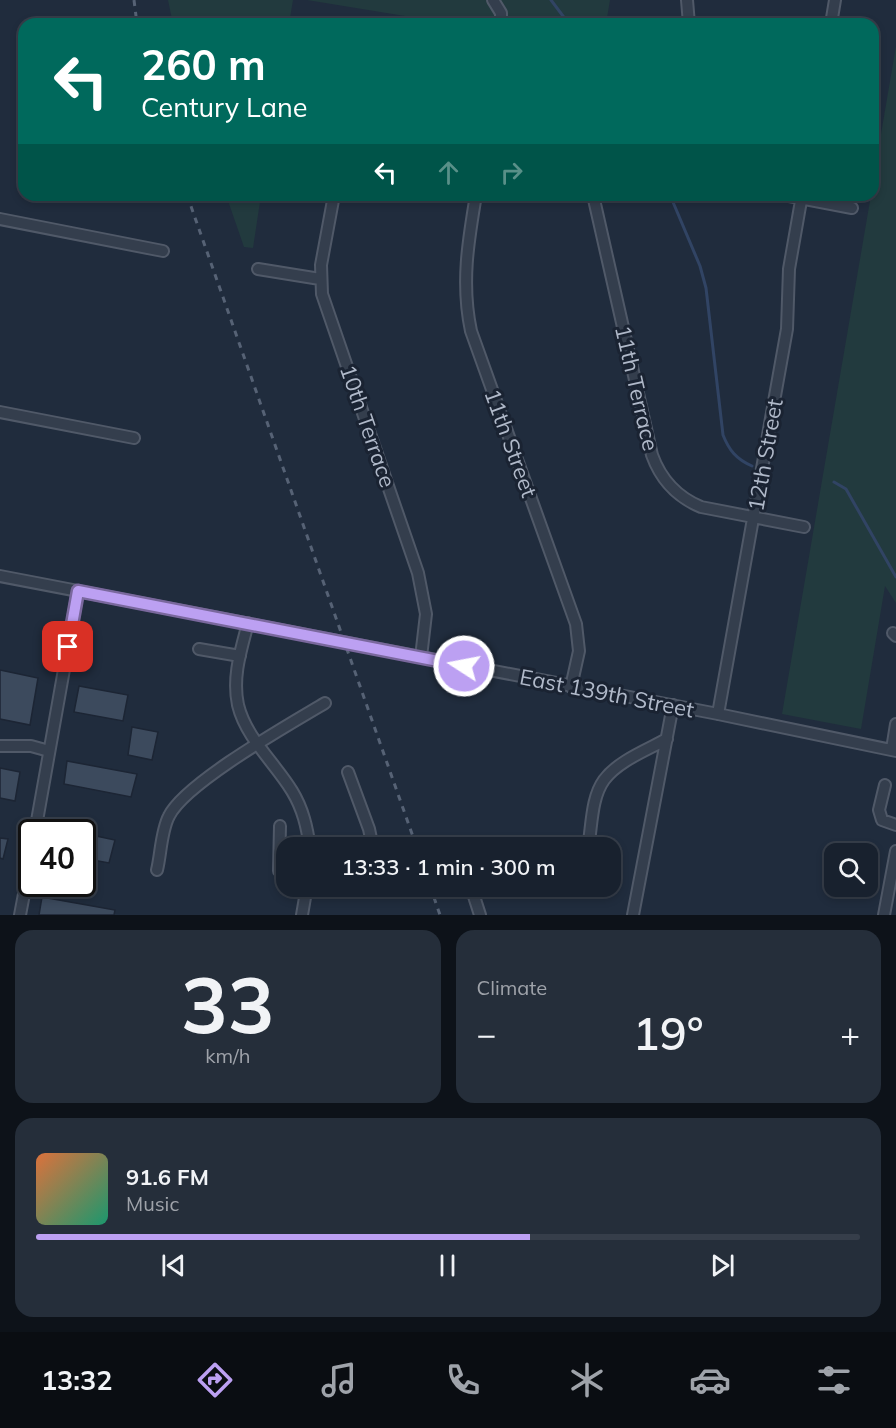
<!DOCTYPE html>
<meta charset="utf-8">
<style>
:root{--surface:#18212e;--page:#252e3a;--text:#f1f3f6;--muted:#9fa3aa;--line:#363e4a;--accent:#bca0f2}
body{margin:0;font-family:Mulish,sans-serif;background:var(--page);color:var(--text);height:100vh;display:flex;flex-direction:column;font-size:22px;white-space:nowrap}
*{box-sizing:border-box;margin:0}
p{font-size:20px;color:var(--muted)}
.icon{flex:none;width:33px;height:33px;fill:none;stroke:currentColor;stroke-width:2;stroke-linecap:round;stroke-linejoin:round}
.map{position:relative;height:915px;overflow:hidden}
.sheet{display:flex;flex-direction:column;gap:15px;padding:15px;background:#0d1219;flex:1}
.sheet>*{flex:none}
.banner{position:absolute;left:18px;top:18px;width:861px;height:183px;border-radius:18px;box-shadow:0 3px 9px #0003,0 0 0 2px var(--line);background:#00695c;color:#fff;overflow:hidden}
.fabs{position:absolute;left:824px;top:843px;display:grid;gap:12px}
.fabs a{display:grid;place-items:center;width:54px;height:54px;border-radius:12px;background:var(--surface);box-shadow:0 3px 9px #0003,0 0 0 2px var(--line);font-size:30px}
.speed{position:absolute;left:18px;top:819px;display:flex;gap:12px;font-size:30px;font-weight:700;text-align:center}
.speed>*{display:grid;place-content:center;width:78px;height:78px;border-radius:50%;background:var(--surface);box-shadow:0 3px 9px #0003,0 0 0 2px var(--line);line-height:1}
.speed .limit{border:3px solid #111;border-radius:9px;background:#fff;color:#111}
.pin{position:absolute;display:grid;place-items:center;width:51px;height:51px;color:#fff;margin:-26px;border-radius:12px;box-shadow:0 3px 9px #0006}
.me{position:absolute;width:66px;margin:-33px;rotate:281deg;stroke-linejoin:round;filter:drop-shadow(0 0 4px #0008)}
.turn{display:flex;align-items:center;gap:21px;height:126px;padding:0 24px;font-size:27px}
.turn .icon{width:78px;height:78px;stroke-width:2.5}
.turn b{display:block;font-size:42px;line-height:51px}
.lanes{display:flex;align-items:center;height:57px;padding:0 24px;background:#0003;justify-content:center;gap:30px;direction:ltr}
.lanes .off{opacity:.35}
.big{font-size:45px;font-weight:600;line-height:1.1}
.sheet .widget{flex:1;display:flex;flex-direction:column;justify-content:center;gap:9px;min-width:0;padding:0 21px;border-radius:18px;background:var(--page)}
.sheet .dial{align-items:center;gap:0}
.dial b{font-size:78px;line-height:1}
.song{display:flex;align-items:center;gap:18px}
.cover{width:72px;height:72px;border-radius:9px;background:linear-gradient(135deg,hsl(20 70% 55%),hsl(160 70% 35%))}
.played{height:6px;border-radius:3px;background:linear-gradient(90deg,var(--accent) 60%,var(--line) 60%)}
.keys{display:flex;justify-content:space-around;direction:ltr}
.heat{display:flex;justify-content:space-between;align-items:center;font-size:33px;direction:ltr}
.sheet .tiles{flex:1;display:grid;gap:15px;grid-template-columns:1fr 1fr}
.widget:last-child{grid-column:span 2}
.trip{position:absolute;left:276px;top:837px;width:345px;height:60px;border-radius:18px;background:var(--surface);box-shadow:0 3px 9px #0003,0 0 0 2px var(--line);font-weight:600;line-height:60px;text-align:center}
.dock{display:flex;height:96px;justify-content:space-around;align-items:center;background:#0a0d12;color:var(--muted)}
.dock .icon{width:42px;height:42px}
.dock .current{color:var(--accent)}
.dock b{font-size:27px;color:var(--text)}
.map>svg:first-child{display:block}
.green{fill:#223a3e}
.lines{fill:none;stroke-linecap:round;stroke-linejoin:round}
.stream{stroke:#314464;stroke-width:3}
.building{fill:#3c4a5d;stroke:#1c2534;stroke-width:1.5}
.minor-casing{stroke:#505968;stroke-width:14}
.minor{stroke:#343e4d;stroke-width:10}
.rail{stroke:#566275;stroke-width:3;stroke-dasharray:6 6;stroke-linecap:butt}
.route-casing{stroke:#7a689d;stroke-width:15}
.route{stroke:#bca0f2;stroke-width:10}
.labels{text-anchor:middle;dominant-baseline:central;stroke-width:6;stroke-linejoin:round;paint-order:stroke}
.street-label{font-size:22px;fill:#b0b9c9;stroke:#1a2332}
</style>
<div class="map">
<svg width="896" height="915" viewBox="0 0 896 915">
<rect width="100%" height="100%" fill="#202c3d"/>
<path class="green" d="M168 0H293L289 24H173Z
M307 0H610L606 24H454Z
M896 46V603L885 586 861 729 782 714 871 195H873V181Z
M226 195H261L253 248 244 247Z"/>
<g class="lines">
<path class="stream" d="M551 0 569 24
M670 195 700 266 706 288 723 435C729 450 736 459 752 466
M834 482 846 489 896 577"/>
</g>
<path class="building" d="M0 670 38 678 30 725 0 719Z
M79 686 128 695 123 721 74 712Z
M132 727 158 732 152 760 128 755Z
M67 761 137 774 131 797 64 784Z
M0 768 20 772 15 801 0 798Z
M82 833 115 840 109 863 82 858Z
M0 838 8 839 3 859 0 858Z
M42 897 115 910 114 915H39Z"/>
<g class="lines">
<defs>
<path id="minor" d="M493 0 501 13V24
M687 0 689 24
M365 24V23
M831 24 835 0
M334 195 321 265 322 294 418 573 426 614 421 657
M476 195C468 242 461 284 471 331L576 624 579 651 571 687
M593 195 652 455C661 480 677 497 701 507L804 527
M784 195 852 208
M0 219 163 251
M258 269 320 279
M0 412 134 438
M0 576 718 714 896 751
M248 623C241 650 232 677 238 705 246 738 275 763 292 791 303 809 307 827 310 848
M893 633 896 636
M199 649 240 656
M718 714 787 329 789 269 802 195
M0 746H31L49 751
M892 749 896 724
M348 772 369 829 373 848
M885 785 879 810 882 820 896 825
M280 826 279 871 286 876
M35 832 78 591
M588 848C592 826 591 798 604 780 618 761 647 750 667 739
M157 870C161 854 161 831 169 816 185 783 290 724 325 703
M471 887 480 915
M20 915 32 852
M302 915 307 886
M633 915 673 705
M884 915 896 851"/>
</defs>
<use href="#minor" class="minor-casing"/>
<use href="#minor" class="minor"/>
<path class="rail" d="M134 0 137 24
M187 195 417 848
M430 886 440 915"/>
</g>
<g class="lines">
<defs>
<path id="route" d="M68 647 78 591 464 666"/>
</defs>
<use href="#route" class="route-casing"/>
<use href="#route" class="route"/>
</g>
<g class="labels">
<g class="street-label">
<text transform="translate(637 388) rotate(77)">11th Terrace</text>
<text transform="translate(368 426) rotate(71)">10th Terrace</text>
<text transform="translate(511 443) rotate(70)">11th Street</text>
<text transform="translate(765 455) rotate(-80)">12th Street</text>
<text transform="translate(607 693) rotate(11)">East 139th Street</text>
</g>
</g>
</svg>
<div class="fabs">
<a><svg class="icon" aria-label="search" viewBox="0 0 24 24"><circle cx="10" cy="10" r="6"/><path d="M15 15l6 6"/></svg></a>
</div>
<div class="speed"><div class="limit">40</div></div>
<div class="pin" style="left:68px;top:647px;background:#d93025"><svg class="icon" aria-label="arrive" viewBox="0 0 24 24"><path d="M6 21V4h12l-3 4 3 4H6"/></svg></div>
<svg class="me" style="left:464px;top:666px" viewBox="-20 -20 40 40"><circle r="17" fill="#bca0f2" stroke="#fff" stroke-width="3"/><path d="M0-11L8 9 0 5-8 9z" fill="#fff"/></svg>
<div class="trip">13:33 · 1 min · 300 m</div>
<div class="banner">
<div class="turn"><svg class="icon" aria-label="left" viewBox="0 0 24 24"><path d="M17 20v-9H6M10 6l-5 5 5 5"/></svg><div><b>260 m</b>Century Lane</div></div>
<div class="lanes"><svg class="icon" aria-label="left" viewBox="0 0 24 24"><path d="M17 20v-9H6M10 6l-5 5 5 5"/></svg><svg class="icon off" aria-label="ahead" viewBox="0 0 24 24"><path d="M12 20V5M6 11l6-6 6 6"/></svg><svg class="icon off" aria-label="right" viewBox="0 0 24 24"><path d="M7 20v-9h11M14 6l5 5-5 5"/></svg></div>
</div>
</div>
<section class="sheet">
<div class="tiles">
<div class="widget dial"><b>33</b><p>km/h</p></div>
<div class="widget"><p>Climate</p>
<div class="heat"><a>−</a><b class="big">19°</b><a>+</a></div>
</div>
<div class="widget">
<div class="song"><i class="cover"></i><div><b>91.6 FM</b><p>Music</p></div></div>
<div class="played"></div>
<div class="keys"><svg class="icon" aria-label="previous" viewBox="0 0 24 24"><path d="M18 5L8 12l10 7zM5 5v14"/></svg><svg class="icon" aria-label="pause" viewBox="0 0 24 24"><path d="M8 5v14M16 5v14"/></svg><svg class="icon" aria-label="next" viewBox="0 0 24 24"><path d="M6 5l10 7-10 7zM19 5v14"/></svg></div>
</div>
</div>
</section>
<nav class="dock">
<b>13:32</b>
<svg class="icon current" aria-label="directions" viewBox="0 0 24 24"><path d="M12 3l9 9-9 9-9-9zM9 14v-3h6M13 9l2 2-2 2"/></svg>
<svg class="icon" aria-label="music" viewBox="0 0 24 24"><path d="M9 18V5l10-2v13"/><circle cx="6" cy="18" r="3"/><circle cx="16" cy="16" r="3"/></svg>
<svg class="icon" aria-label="phone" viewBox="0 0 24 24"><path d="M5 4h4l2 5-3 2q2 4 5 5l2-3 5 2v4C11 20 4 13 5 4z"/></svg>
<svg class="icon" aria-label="climate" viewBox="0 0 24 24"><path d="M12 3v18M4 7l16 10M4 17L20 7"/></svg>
<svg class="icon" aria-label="car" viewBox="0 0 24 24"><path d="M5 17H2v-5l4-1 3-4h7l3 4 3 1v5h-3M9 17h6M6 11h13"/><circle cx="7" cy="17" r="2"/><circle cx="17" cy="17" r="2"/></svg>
<svg class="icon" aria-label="filters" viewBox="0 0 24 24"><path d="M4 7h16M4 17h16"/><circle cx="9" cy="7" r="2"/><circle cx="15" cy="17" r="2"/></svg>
</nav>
